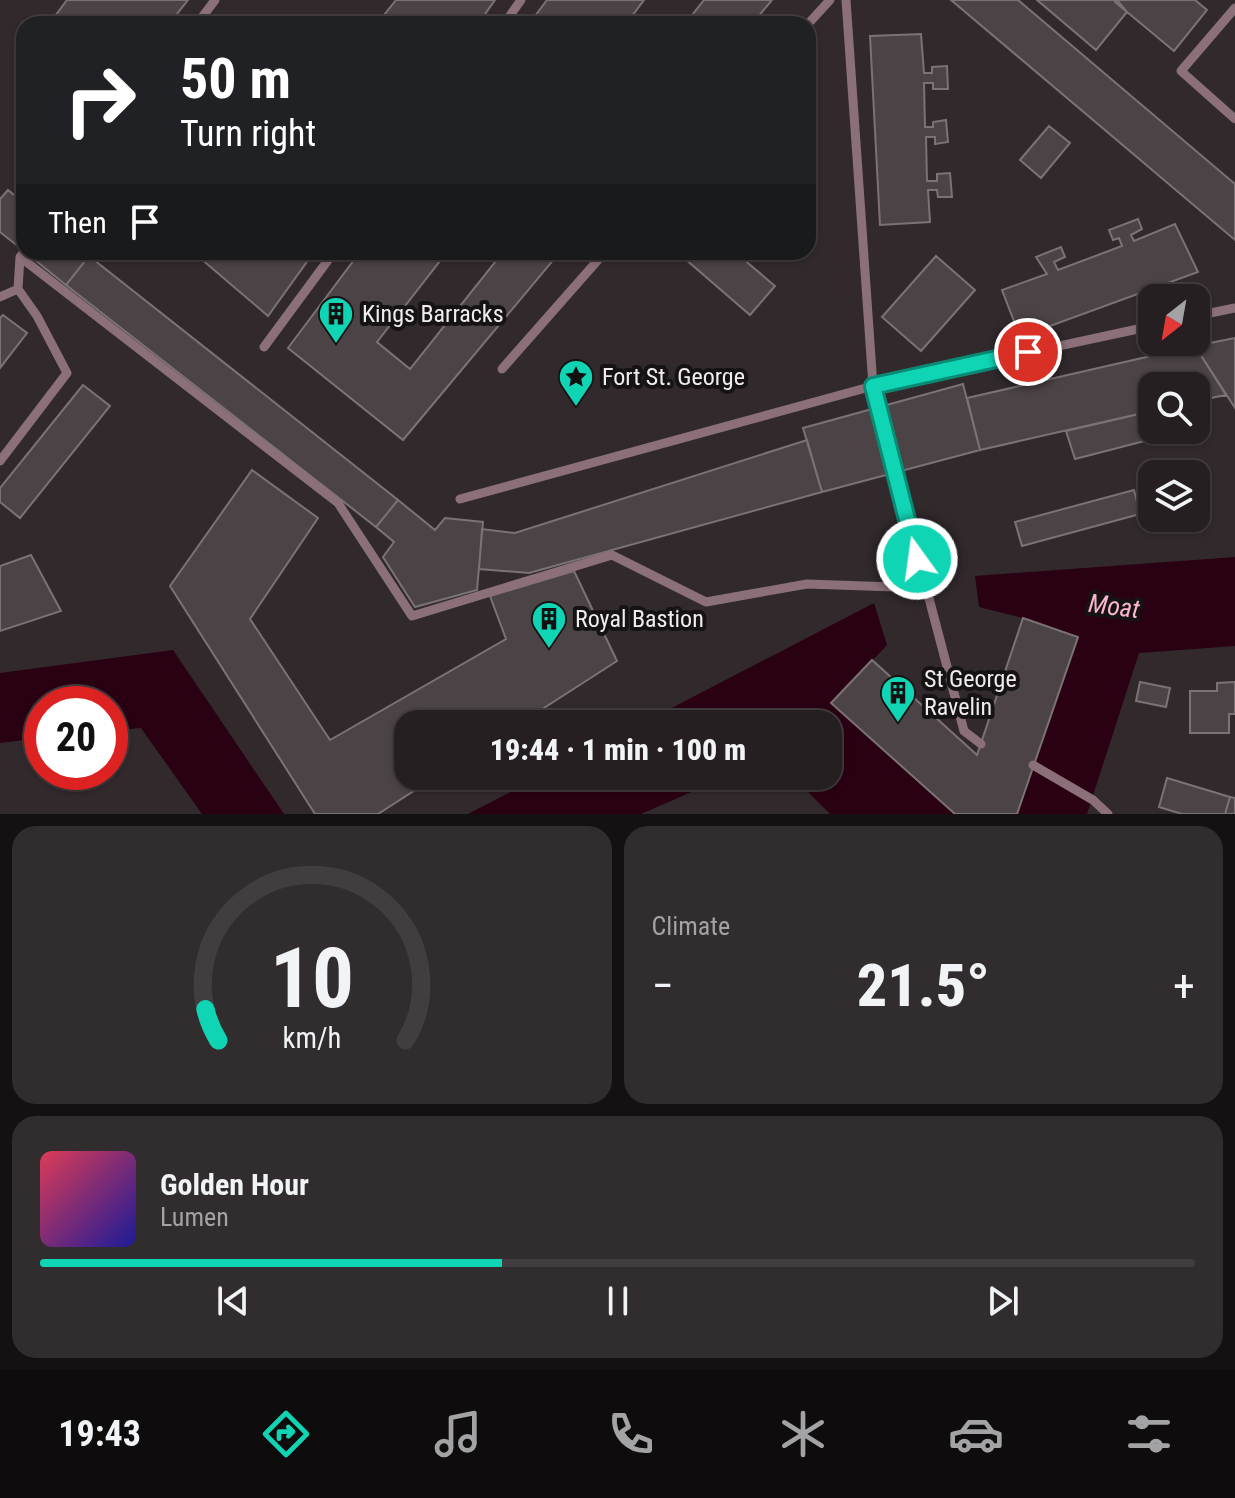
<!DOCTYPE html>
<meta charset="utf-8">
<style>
:root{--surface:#251f21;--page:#312c2e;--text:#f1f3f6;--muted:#a3a2a5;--line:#423d3f;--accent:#10d5b4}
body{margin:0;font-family:"Roboto Condensed",sans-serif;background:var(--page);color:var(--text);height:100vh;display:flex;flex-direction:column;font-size:30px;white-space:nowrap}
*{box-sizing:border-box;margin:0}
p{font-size:26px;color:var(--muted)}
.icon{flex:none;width:44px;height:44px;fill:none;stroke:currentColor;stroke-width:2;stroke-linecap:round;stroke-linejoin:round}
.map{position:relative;height:814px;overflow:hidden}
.side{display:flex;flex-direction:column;gap:12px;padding:12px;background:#141112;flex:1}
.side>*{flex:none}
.guide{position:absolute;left:16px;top:16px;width:800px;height:244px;border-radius:24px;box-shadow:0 2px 6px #0004,0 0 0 2px var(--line);background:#202124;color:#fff;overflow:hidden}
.needle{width:52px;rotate:211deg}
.fabs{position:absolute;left:1138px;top:284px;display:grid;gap:16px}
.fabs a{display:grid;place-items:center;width:72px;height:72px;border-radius:16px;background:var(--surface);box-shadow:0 2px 6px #0004,0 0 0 2px var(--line);font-size:40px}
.speed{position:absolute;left:24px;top:686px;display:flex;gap:16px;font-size:40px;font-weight:700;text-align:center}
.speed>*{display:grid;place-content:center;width:104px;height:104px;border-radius:50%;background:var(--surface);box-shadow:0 2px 6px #0004,0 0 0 2px var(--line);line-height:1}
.speed .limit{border:12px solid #d22;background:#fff;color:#111}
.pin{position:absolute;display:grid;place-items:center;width:68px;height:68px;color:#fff;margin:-34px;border:4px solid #fff;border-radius:50%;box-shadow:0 2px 8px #0007}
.me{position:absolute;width:88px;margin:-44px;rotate:346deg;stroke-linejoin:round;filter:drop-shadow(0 0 6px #0008)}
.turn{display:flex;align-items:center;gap:28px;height:168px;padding:0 32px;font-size:36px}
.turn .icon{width:104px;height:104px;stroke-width:2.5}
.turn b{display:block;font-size:56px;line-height:68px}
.then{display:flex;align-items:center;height:76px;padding:0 32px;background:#0003;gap:16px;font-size:30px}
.big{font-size:60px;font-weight:800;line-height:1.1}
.side .tile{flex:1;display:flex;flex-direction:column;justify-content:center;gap:12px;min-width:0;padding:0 28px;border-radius:24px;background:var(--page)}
.side .dial{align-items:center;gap:0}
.dial svg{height:208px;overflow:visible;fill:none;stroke:var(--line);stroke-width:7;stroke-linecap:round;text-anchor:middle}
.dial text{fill:var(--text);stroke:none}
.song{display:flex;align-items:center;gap:24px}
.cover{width:96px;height:96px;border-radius:12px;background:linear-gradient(135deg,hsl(350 70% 55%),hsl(240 70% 35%))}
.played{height:8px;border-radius:4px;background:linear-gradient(90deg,var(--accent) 40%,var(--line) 40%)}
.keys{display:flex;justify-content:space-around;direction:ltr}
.heat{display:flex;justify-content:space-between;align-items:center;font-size:44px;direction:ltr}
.side .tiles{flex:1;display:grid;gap:12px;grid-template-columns:1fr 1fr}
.tile:last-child{grid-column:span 2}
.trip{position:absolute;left:394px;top:710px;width:448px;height:80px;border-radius:24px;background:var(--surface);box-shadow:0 2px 6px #0004,0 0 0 2px var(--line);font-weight:800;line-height:80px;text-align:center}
.tab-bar{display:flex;height:128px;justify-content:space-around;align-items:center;background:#0f0c0d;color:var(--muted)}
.tab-bar .icon{width:56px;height:56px}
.tab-bar .current{color:var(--accent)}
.tab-bar b{font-size:36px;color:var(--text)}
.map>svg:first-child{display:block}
.water{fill:#2a0013}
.building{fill:#4b4345;stroke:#7b7275;stroke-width:2}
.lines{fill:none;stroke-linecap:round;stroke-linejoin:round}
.service{stroke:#8b7079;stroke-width:9}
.route-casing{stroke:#0a8a75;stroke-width:20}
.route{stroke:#10d5b4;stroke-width:14}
.labels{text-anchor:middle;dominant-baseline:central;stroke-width:8;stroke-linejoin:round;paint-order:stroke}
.poi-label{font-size:24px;fill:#f2ecee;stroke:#161314;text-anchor:start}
.water-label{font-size:26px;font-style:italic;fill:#feb5cf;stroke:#161314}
</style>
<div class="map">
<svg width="1235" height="814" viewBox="0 0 1235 814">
<rect width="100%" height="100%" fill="#31292c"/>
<path class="water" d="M1235 557V646L1139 653 1087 814H1017L1078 637 1023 618 979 607 975 576Z
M874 603 887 645 832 703 955 814H830L792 776H828V724H641Z
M173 650 284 814H202L141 728 110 731V704H42V738L0 743V673Z
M541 776H728L641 814H468Z"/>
<path class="building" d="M67 0H188L169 24H49Z
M396 0H495L478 24H377Z
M547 0H644L626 24H529Z
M704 0H772L752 24H685Z
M951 0H1018L1235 184V240Z
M1037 0H1117L1127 12 1096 50Z
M1117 0H1195L1207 10 1174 51 1115 2Z
M921 34 924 73H932V67L947 66 948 89H933V83H924L925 127H933V122L946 120 948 142 935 144V137H926L927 181H937V174L950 173 952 197H938L937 190H928L930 222 880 225 870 36Z
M1049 126 1070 143 1041 178 1020 160Z
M8 190 24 203V251L0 232V199Z
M1138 219 1142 229 1131 235 1134 241 1175 224 1198 272 1020 337 1002 290 1047 274 1036 257 1061 247 1065 257 1054 262 1058 270 1122 246 1119 238 1113 240 1109 230Z
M25 252H84L89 256 66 285Z
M193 252H314L268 316Z
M360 252H447L377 342 410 369 503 252H560L403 440 288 348Z
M677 252H735L775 286 750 315Z
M89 256 398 500 376 527 66 285Z
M936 256 975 290 921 351 882 317Z
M3 315 27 333 0 368V318Z
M1235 338V408L1195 346Z
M1195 346 1226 395 1196 401V386H1152V411L980 450 967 398Z
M963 384 980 450 822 492 803 428Z
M83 385 110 406 20 518 0 502V488Z
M1200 400 1209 424 1196 428V401Z
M1152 411V430H1187L1075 459 1066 431Z
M807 440 822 492 529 573 479 569 482 529 515 533Z
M252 470 318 518 250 619 330 740 506 639 490 596 574 571 617 661 519 724H408V776H437L378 814H315L170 586Z
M1134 490 1140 514 1022 546 1015 522Z
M398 500 435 530 445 518 483 522 477 590 415 607 383 557 394 542 376 527Z
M31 555 61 611 0 631V566Z
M1023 618 1078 637 1017 814H955L831 703 872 660 977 755Z
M1140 682 1170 688 1166 707 1136 701Z
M1235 682V714H1229V733H1190V691H1217V683Z
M1167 778 1230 797 1225 814H1182L1159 807Z
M1230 797 1235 798V814H1225Z"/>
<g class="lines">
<path class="service" d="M846 0 873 386 964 731 981 744
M1235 8 1181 71 1235 119
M197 24 215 0
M504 24 521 0
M808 24 830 0
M20 257 338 503 412 616 612 555 706 602 807 584 924 588
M0 297 18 289
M1196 316 1235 308
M264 347 334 252
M502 369 605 252
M0 461 67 373 37 316 18 289 20 257 24 252
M460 499 873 386 1152 326
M1033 765 1093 800 1108 814"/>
</g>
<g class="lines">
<defs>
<path id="route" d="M917 559 873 386 1028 352"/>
</defs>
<use href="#route" class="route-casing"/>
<use href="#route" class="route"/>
</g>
<defs>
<symbol id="building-pin" viewBox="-11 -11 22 30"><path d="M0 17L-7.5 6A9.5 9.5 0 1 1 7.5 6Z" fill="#10d5b4" stroke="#161314"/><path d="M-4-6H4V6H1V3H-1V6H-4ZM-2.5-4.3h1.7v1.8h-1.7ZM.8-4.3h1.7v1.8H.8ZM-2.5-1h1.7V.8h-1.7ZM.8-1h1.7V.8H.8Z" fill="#111"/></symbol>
<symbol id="sight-pin" viewBox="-11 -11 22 30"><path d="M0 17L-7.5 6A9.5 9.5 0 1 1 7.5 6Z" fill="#10d5b4" stroke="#161314"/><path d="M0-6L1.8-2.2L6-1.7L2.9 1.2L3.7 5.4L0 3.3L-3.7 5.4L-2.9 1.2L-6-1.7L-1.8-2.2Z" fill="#111"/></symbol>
</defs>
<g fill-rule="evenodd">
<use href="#building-pin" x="316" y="294" width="40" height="54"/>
<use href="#sight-pin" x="556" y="357" width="40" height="54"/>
<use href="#building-pin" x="529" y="599" width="40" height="54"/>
<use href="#building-pin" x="878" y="673" width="40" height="54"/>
</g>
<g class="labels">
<g class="poi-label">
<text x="362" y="314">Kings Barracks</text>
<text x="602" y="377">Fort St. George</text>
<text x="575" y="619">Royal Bastion</text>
<text x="924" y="679">St George<tspan x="924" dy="28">Ravelin</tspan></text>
</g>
<g class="water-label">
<text transform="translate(1114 606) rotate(7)">Moat</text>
</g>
</g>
</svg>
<div class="fabs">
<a><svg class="needle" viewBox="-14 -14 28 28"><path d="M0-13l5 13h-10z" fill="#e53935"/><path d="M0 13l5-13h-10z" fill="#a3a2a5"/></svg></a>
<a><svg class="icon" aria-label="search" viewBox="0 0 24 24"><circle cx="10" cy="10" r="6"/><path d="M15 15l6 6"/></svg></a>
<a><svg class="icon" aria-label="layers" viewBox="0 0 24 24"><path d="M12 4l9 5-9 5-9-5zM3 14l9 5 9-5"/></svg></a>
</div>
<div class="speed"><div class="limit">20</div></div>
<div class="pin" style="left:1028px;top:352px;background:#d93025"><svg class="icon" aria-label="arrive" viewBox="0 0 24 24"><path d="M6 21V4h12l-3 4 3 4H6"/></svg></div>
<svg class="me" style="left:917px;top:559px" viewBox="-20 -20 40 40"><circle r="17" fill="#10d5b4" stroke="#fff" stroke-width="3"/><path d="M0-11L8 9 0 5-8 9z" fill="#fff"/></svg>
<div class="trip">19:44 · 1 min · 100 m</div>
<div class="guide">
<div class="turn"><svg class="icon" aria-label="right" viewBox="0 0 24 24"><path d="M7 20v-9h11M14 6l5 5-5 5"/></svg><div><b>50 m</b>Turn right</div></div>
<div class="then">Then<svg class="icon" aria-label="arrive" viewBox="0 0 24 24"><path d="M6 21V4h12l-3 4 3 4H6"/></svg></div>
</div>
</div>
<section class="side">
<div class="tiles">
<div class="tile dial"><svg viewBox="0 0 100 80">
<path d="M14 69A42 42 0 1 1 86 69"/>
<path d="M14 69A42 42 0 0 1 9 57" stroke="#10d5b4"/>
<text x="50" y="56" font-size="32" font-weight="700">10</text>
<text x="50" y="72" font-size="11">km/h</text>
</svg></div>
<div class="tile"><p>Climate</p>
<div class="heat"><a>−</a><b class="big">21.5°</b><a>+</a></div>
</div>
<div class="tile">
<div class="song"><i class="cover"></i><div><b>Golden Hour</b><p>Lumen</p></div></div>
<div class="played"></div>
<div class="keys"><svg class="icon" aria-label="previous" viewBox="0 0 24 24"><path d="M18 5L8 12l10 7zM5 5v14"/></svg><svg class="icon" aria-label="pause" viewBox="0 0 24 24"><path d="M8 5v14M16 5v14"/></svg><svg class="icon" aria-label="next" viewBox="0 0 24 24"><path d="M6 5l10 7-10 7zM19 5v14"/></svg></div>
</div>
</div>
</section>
<nav class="tab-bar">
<b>19:43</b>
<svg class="icon current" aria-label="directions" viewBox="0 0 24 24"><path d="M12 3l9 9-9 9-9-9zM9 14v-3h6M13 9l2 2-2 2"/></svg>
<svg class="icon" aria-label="music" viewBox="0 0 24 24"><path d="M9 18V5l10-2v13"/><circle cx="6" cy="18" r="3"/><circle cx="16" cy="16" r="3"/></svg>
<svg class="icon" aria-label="phone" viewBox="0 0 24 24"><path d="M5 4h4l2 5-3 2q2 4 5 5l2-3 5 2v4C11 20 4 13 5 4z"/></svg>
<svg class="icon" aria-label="climate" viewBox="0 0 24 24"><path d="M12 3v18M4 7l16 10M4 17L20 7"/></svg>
<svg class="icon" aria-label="car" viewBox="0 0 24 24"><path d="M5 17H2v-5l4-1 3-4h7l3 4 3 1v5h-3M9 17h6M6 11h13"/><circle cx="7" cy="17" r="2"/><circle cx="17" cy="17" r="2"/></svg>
<svg class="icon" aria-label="filters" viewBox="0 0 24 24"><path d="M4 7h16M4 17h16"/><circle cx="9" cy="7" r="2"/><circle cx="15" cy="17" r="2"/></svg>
</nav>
